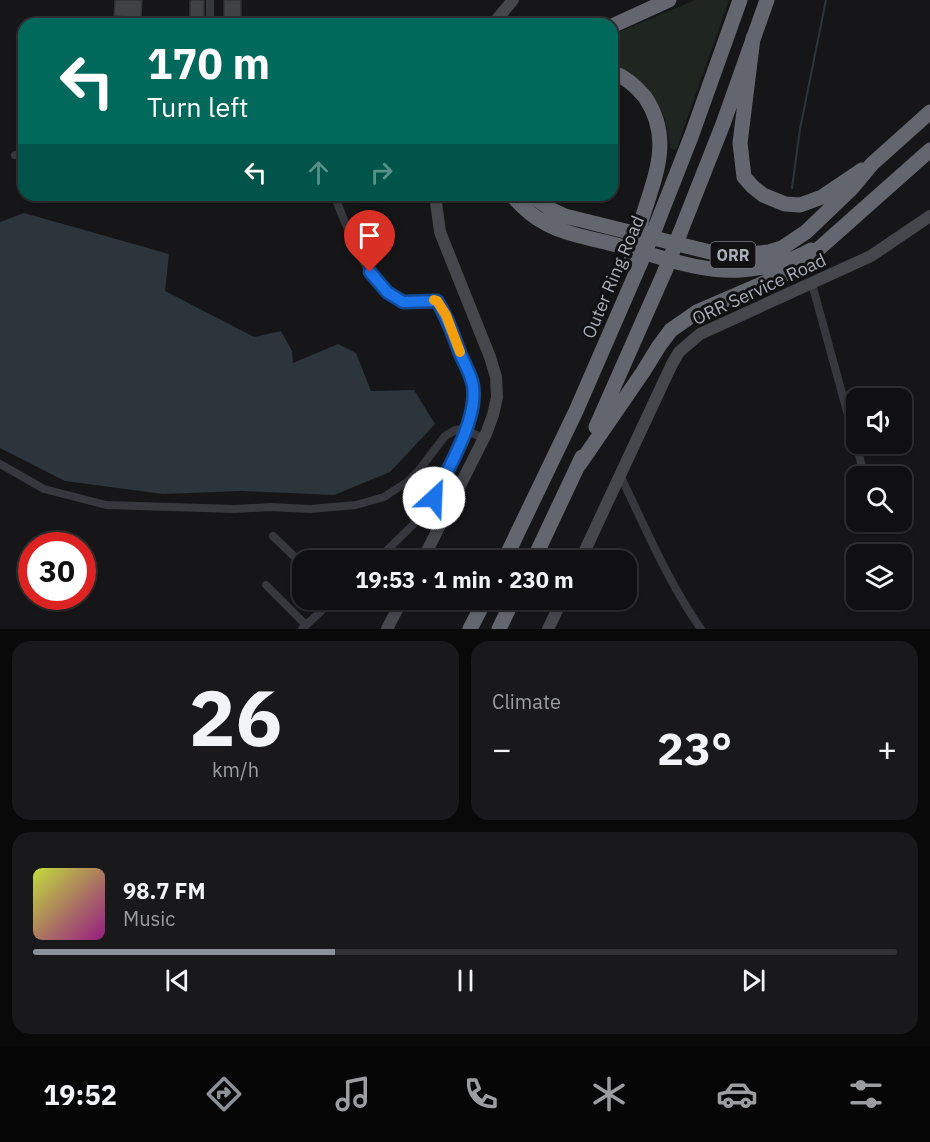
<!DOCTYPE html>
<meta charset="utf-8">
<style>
:root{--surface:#101012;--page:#19191b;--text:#f1f3f6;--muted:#9c9d9f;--line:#303032;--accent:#8c9099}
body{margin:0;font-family:"IBM Plex Sans",sans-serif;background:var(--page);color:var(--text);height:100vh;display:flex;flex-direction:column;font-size:22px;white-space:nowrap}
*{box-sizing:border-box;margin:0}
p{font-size:20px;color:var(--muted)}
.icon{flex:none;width:33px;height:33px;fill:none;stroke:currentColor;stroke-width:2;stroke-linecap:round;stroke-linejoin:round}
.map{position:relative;height:629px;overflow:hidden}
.sheet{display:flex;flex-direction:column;gap:12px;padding:12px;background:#09090a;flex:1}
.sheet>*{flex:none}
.banner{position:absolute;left:18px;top:18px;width:600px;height:183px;border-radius:18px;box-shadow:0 2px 4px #0004,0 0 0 2px var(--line);background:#00695c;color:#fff;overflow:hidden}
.buttons{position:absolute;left:846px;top:388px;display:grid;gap:12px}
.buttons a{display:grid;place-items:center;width:66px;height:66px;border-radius:12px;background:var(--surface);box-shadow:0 2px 4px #0004,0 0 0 2px var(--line);font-size:30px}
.speed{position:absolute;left:18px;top:532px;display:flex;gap:12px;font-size:30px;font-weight:700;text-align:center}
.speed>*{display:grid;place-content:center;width:78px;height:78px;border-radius:50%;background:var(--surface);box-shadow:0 2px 4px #0004,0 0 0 2px var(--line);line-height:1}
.speed .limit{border:9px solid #d22;background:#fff;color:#111}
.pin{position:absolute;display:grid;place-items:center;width:51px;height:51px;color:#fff;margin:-62px -26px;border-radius:50% 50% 50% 0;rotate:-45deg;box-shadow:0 0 6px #0007}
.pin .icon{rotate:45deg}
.me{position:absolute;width:66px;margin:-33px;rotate:25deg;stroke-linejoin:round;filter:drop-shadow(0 0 4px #0008)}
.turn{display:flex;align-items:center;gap:21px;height:126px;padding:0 30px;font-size:27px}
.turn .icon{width:78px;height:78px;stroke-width:2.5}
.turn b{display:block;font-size:42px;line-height:51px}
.lanes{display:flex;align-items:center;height:57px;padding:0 30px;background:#0003;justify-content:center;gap:30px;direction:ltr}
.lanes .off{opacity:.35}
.big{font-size:45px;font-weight:800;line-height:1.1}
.sheet .widget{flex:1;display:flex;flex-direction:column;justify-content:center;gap:9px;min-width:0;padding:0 21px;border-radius:18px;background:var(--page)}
.sheet .dial{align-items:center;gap:0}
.dial b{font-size:78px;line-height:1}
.song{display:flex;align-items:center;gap:18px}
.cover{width:72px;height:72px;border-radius:9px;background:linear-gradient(135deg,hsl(70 70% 55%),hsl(310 70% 35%))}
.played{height:6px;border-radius:3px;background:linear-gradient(90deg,var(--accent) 35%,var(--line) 35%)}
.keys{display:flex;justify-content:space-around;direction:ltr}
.heat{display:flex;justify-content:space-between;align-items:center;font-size:33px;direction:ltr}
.sheet .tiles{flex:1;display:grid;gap:12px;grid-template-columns:1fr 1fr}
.widget:last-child{grid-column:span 2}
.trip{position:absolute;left:292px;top:550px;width:345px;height:60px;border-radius:18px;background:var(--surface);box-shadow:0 2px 4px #0004,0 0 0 2px var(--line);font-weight:800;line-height:60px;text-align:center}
.tab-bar{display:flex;height:96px;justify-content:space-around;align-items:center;background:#060607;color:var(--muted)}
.tab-bar .icon{width:42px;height:42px}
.tab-bar .current{color:var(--accent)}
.tab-bar b{font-size:27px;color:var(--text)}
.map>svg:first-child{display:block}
.green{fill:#1e261f}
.water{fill:#2c353c}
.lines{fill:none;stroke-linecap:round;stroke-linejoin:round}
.stream{stroke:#2c353c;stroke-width:2}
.building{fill:#404145;stroke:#303034;stroke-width:1.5}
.street{stroke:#37383d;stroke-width:8}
.secondary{stroke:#45474d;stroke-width:12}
.highway{stroke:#63666e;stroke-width:15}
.highway-bridge{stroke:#63666e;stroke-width:15}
.route-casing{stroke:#114b97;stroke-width:15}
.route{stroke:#1a73e8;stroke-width:10}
.slow{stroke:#f59e0b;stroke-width:10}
.labels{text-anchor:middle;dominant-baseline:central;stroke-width:6;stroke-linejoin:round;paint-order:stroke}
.shield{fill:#111113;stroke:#7b7e86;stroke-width:1.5}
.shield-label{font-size:16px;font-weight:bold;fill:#a8adb8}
.street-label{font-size:18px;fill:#a8adb8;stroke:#111113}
</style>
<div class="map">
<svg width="930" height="629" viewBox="0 0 930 629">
<rect width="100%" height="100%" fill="#161618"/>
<path class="green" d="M695 0H729L676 150 670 148C668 110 649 77 612 65V35Z"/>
<path class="water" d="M24 213 169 254 165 291 254 337 281 331 292 351 293 363 338 344 356 353 371 391 414 390 435 424 390 472 334 495 241 491 163 494 65 481 0 448V222Z"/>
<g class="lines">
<path class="stream" d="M792 188 800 129 826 0"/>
</g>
<path class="building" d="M115 0H142L141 18 114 16Z
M190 0H204V24H190Z
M224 0H241V24H224Z"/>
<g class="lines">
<path class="street" d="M210 24V0
M15 155 24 154
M334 195C346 224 370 295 404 302 415 304 426 300 437 301L446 315 469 374 473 387 472 410 465 430 426 512 376 561
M812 284 865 477
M0 464 44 489 106 505 235 509 271 507 310 509 356 505 384 497 407 482 420 469 445 436 455 430 462 429 484 438
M620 475C645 527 668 582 701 629
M273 536 303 565
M266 585 306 625
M302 629 333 600"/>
<path class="secondary" d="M493 24 513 0
M422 561 486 434 493 415 497 397 496 377 490 357 440 232 435 195
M580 561 672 364 679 352 700 334 871 256 930 216
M387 629 402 600
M548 629 562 600"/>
<path class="highway" d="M612 26 669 0
M753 38 740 143 744 177 753 187 763 195 785 204 800 205 822 197 862 170
M612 72C625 77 636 86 645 97 674 140 654 178 641 222
M512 195C522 207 533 217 547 224 568 235 594 239 617 245 656 255 700 273 741 270 766 268 790 262 811 250
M531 195 552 210 565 216 718 254 737 255 769 252 782 248 806 232 852 188 872 164 930 112
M656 226 691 137 740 0
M680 233 723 124 767 0
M596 427 665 271
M579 465 643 372 659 346 671 330 697 312 796 269 930 150
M504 561 576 411 640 264
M533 561 582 457
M470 629 485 600
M499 629 513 600"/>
<path class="highway-bridge" d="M631 261 641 222
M640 264 656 226
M665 271 680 233"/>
</g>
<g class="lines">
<defs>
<path id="route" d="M370 272 387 292 403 302 437 301C447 317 453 334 459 351 464 363 471 374 473 386 478 420 448 468 434 498"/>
</defs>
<use href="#route" class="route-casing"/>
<use href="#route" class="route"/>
<path class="slow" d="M434 300 437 301 446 315 460 352"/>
</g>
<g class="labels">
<rect class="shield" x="710.5" y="242" width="45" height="26" rx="4.5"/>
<g class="shield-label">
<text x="733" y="255">ORR</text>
</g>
<g class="street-label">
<text transform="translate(613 277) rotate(-67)">Outer Ring Road</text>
<text transform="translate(759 289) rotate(-25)">ORR Service Road</text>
</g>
</g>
</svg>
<div class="buttons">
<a><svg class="icon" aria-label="sound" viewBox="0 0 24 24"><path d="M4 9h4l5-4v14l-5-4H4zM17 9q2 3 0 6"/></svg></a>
<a><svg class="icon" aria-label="search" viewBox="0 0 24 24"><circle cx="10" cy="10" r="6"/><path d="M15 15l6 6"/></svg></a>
<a><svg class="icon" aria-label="layers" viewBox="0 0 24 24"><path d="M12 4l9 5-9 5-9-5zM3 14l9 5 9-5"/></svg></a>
</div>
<div class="speed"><div class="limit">30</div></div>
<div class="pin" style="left:370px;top:272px;background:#d93025"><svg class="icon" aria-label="arrive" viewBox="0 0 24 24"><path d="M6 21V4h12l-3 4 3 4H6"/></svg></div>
<svg class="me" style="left:434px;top:498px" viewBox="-20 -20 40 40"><circle r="19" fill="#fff"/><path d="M0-13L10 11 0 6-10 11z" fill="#1a73e8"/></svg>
<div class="trip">19:53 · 1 min · 230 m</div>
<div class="banner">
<div class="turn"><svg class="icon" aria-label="left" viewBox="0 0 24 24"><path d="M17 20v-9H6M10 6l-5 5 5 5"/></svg><div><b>170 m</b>Turn left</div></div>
<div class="lanes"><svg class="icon" aria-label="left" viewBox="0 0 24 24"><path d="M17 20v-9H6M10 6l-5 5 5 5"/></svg><svg class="icon off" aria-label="ahead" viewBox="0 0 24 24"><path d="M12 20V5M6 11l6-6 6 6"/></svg><svg class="icon off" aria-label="right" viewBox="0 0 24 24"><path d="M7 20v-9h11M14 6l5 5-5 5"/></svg></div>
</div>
</div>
<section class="sheet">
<div class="tiles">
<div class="widget dial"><b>26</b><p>km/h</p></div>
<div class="widget"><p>Climate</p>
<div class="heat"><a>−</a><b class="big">23°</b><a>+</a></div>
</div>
<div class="widget">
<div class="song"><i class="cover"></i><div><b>98.7 FM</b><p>Music</p></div></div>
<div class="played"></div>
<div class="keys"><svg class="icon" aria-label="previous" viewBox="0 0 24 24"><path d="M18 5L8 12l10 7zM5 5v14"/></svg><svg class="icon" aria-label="pause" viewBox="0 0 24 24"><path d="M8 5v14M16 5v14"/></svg><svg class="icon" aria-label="next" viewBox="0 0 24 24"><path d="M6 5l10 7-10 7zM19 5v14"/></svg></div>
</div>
</div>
</section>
<nav class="tab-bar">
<b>19:52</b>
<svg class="icon current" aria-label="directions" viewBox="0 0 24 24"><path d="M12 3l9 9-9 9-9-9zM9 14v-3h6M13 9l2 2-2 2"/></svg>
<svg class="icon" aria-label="music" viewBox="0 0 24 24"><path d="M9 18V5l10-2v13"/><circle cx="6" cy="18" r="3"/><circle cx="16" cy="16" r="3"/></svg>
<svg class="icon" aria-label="phone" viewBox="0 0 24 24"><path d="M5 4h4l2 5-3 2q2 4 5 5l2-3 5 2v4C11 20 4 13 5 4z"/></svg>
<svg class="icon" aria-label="climate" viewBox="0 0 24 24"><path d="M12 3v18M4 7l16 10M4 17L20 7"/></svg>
<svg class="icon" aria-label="car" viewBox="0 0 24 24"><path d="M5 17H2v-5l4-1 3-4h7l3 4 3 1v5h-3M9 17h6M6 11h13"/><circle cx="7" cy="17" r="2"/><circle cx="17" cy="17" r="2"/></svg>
<svg class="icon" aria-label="filters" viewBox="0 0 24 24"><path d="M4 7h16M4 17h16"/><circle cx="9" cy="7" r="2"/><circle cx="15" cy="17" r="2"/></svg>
</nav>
